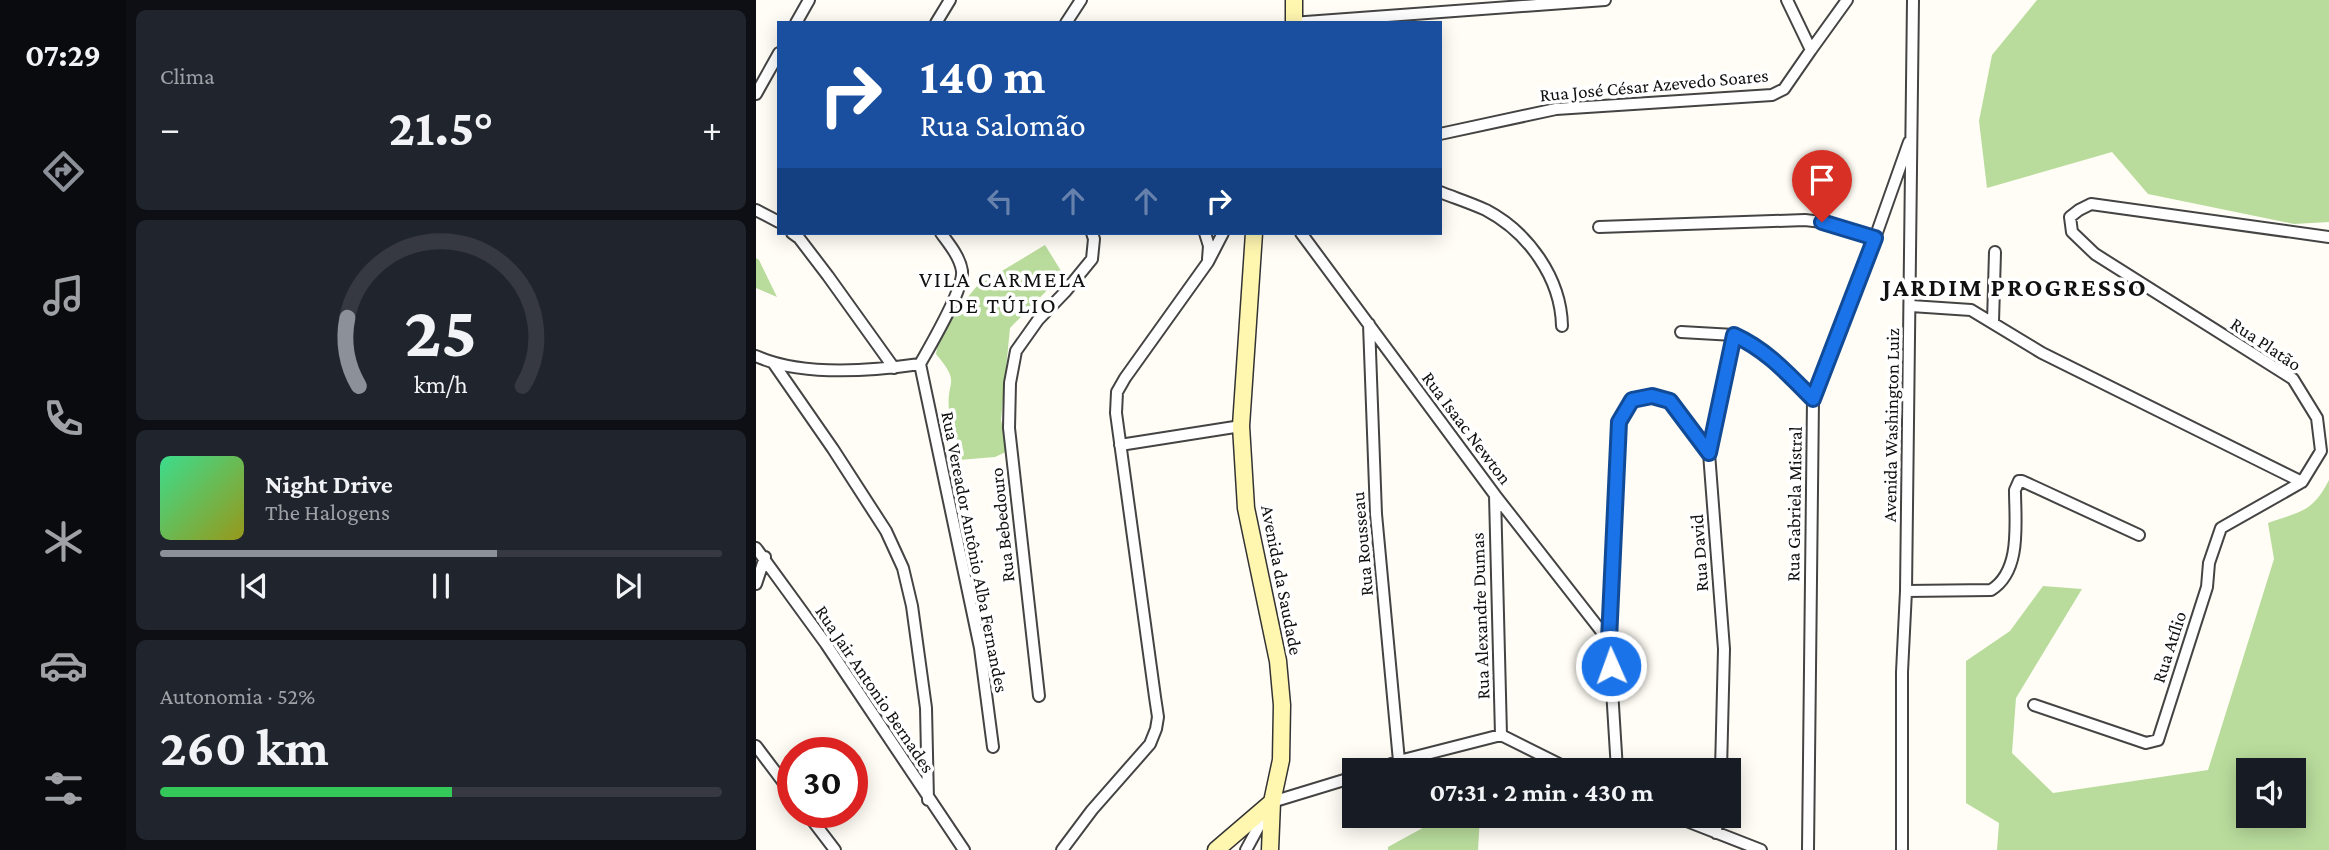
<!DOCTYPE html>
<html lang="pt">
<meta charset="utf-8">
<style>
:root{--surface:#171b24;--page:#20242c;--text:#f1f3f6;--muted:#9ea1a6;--line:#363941;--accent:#8c9099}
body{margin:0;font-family:"Crimson Pro",serif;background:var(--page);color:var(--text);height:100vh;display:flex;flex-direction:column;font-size:26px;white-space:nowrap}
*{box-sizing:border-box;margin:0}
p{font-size:23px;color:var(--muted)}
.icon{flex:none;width:38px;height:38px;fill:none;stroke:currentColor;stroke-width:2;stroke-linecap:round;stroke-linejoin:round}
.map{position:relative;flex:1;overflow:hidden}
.panel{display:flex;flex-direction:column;gap:10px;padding:10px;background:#0d0f14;width:630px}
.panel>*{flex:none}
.banner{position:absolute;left:21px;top:21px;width:665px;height:214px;border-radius:0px;box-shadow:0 4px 18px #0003;background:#1a4fa0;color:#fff;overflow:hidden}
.fabs{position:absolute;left:1480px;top:758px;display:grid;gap:14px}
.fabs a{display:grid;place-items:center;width:70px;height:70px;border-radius:0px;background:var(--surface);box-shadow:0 4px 18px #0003;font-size:35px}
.speed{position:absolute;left:21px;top:737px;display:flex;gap:14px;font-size:35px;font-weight:700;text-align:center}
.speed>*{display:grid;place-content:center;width:91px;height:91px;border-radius:50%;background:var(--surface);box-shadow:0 4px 18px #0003;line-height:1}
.speed .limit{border:10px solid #d22;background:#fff;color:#111}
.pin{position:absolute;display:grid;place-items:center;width:60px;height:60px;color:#fff;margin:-72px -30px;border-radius:50% 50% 50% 0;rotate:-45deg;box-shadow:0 0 7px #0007}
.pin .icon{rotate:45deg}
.me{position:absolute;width:77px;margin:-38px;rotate:358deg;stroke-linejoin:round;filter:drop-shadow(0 0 5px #0008)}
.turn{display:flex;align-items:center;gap:24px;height:147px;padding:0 28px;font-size:32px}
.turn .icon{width:91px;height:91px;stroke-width:2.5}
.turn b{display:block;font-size:49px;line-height:60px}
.lanes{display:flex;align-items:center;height:66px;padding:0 28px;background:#0003;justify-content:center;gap:35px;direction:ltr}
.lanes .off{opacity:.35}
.big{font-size:52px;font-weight:700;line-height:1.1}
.panel .tile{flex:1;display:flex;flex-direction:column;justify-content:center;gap:10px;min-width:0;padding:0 24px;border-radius:10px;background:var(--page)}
.panel .dial{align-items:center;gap:0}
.dial svg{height:182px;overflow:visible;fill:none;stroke:var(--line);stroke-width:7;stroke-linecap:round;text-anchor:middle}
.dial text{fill:var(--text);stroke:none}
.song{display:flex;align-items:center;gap:21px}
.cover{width:84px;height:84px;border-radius:10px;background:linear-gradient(135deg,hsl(150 70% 55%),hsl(60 70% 35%))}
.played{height:7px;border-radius:4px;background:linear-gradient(90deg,var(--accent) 60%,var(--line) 60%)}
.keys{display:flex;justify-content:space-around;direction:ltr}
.heat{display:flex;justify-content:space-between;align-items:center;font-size:38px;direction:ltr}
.charge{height:10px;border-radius:5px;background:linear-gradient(90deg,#34c759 52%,var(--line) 0)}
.trip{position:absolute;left:586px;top:758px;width:399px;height:70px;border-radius:0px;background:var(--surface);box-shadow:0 4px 18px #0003;font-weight:700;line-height:70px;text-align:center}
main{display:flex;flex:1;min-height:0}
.menu{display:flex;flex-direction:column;width:126px;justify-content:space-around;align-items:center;background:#090b0e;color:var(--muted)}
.menu .icon{width:49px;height:49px}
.menu .selected{color:var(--accent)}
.menu b{font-size:32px;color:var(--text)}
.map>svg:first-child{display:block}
.forest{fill:#b9dc9c;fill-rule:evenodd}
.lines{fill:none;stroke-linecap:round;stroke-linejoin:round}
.street-casing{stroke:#444;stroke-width:14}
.secondary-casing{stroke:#333;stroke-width:19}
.street{stroke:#fff;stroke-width:10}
.secondary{stroke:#fff6b0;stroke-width:16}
.route-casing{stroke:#114b97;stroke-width:18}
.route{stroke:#1a73e8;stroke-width:12}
.labels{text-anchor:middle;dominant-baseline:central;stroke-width:7;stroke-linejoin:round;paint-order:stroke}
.street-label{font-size:19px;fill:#111;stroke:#fff}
.quarter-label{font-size:23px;letter-spacing:2px;fill:#111;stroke:#fff}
.district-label{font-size:26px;font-weight:bold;letter-spacing:2px;fill:#111;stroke:#fff}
</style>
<main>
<nav class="menu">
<b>07:29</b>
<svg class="icon selected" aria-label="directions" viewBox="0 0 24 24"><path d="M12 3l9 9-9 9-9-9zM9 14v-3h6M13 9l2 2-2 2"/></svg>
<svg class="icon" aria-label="music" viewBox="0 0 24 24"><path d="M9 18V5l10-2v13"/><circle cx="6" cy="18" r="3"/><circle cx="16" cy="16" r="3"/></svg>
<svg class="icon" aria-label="phone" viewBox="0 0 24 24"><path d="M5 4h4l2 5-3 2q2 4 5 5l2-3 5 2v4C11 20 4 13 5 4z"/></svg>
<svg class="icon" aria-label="climate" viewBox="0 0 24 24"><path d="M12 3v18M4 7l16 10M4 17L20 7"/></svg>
<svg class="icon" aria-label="car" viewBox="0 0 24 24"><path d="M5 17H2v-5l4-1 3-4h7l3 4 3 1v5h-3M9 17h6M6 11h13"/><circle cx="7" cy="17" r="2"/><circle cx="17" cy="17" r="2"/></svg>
<svg class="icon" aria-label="filters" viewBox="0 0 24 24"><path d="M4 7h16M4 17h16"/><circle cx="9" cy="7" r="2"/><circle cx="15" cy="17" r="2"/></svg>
</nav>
<section class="panel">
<div class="tile"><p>Clima</p>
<div class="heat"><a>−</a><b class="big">21.5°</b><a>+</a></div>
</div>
<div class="tile dial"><svg viewBox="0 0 100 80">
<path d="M14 69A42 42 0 1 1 86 69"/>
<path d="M14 69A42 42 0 0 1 9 39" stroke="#8c9099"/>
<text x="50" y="56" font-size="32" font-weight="700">25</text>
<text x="50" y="72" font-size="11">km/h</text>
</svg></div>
<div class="tile">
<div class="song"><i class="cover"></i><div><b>Night Drive</b><p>The Halogens</p></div></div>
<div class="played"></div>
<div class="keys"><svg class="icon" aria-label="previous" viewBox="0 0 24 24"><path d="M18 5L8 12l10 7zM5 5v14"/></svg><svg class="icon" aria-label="pause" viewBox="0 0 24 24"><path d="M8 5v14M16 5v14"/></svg><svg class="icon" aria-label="next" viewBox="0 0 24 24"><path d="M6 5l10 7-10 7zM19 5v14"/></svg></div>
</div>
<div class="tile"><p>Autonomia · 52%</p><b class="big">260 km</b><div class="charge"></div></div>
</section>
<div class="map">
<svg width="1573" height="850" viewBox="0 0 1573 850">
<rect width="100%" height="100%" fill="#fffdf5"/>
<path class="forest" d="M1281 0H1573V222L1538 224 1392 194 1356 152 1231 188 1223 121 1236 55Z
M289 245 307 274 254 328 245 420 252 451 239 457 203 460C200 444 194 427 193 410 190 379 206 385 180 354L184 331 221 286Z
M0 258 3 260 21 297 0 288Z
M1573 480V850H1241L1243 823 1210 803V661L1254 631 1287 586 1326 589 1260 698 1256 753 1297 793 1452 770 1518 559 1512 523C1545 511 1556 513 1573 480ZM1493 770H1538V816H1493Z
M724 816 722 850H632V847L683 819Z"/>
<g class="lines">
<defs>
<path id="street" d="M1031 0 1055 50 1091 0
M40 23 53 0
M180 23 194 0
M310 23 325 0
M536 23 849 0
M0 94 23 53
M684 134 800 109 1016 95 1028 89 1055 50
M684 192C699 198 715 203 730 210 772 232 805 278 806 326
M0 210 23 222
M843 227 1049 220 1066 222 1119 238
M36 233 43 238 72 276 138 368
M449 233 453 246 452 259
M545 233 739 495 853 641
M1155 306 1215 310 1286 353 1546 482
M1237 322 1239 252
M613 324 620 514 643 761
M925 332 978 335 999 345 1057 399
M0 356C46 377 115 371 164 364
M18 364 77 449 130 531 147 568 156 606 170 708 172 800
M164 364 224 648 237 747
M164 364C174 346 208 289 206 271 204 257 193 244 185 233
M364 445 485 426
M1546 482 1565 451 1561 418 1537 379 1339 254 1316 232 1314 217 1323 210 1335 204 1573 237
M739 495 745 735
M0 548 70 644 208 850
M0 584 9 557
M1150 591 1235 590C1266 571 1259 522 1259 490L1263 481H1266L1383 535
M283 696 253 428 254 383 260 351 282 320 309 292 336 259 338 239 336 233
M1278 705 1390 743 1402 740 1451 587 1453 563 1465 528 1546 482
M0 746 37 795
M620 770 643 761 745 735 815 770
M861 770 853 641 863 422 876 400 896 396 914 401 953 453
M965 770 968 649 953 453 978 335
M50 812 79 850
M918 816 1005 850
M960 833 961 816
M306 850 336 810 394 744 400 729 402 717 399 697 360 413 361 392 369 378 452 262 467 233
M490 850 516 802 598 777
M1052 850 1057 399 1119 238 1153 142
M1146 850V672L1150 591 1157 0"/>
<path id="secondary" d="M538 23V0
M498 233 485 426 490 508 522 661 526 705 525 760 516 802 514 850
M460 850 516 802"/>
</defs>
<use href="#street" class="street-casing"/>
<use href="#secondary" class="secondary-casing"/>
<use href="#street" class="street"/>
<use href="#secondary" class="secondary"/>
</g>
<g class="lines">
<defs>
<path id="route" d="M855 666 853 640 863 422 876 400 896 396 914 401 953 453 978 335C1011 350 1032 374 1057 399L1119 238 1066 222"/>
</defs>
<use href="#route" class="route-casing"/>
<use href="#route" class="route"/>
</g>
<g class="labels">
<g class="street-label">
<text transform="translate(898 85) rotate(-5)">Rua José César Azevedo Soares</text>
<text transform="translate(1510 344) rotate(34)">Rua Platão</text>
<text transform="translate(1135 425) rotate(-89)">Avenida Washington Luiz</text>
<text transform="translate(711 428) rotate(53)">Rua Isaac Newton</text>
<text transform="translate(1038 504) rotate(-89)">Rua Gabriela Mistral</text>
<text transform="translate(246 525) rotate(-96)">Rua Bebedouro</text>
<text transform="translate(606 544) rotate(-95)">Rua Rousseau</text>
<text transform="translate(219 552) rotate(79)">Rua Vereador Antônio Alba Fernandes</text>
<text transform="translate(943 553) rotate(-94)">Rua David</text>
<text transform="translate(526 580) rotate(79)">Avenida da Saudade</text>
<text transform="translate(724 616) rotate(-92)">Rua Alexandre Dumas</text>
<text transform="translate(1413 647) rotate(-72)">Rua Atílio</text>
<text transform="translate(119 689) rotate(56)">Rua Jair Antonio Bernades</text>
</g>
<g class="quarter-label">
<text x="247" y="279">VILA CARMELA<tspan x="247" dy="26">DE TÚLIO</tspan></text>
</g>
<g class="district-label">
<text x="1259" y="287">JARDIM PROGRESSO</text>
</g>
</g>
</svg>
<div class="fabs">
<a><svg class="icon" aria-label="sound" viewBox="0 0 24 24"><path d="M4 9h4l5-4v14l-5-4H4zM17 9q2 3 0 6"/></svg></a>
</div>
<div class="speed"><div class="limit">30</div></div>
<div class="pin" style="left:1066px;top:222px;background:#d93025"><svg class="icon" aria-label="arrive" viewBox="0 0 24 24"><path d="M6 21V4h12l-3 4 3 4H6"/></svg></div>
<svg class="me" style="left:855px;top:666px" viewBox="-20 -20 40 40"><circle r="17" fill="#1a73e8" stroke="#fff" stroke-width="3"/><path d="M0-11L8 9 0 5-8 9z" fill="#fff"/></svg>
<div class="trip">07:31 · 2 min · 430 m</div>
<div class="banner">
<div class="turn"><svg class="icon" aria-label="right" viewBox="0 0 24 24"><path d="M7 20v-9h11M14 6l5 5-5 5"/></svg><div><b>140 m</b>Rua Salomão</div></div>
<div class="lanes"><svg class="icon off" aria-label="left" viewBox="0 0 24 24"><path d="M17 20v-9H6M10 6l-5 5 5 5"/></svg><svg class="icon off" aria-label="ahead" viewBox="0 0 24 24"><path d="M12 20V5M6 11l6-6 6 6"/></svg><svg class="icon off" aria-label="ahead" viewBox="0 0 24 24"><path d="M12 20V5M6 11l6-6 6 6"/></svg><svg class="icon" aria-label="right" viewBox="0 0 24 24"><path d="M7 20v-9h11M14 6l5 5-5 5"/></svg></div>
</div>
</div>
</main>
